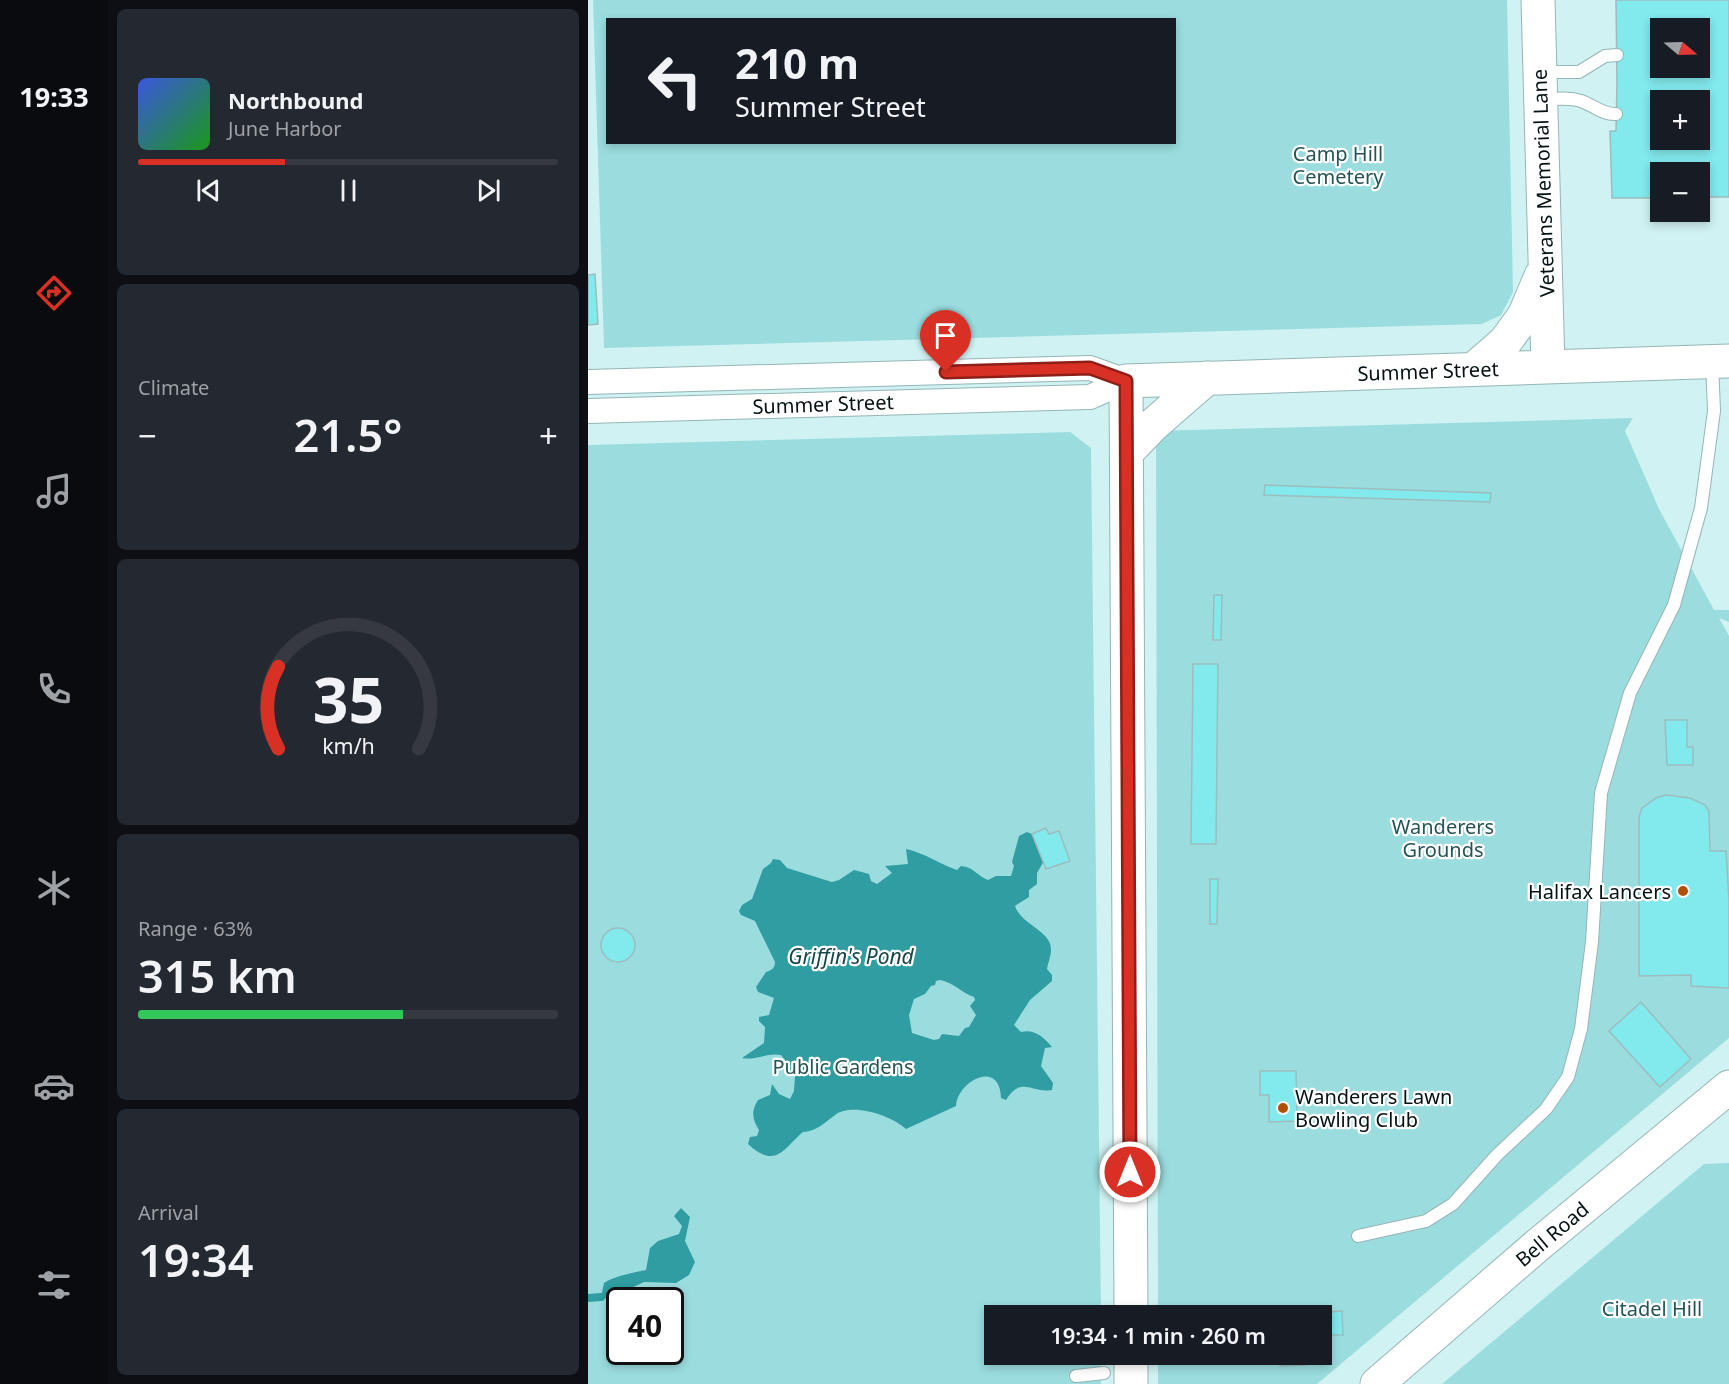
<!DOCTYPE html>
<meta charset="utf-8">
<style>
:root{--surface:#171b24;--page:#242831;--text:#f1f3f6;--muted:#9ea1a6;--line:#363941;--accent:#d93025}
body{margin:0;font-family:"Noto Sans",sans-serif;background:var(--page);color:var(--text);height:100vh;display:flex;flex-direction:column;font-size:22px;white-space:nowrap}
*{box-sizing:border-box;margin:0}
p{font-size:20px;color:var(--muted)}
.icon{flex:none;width:33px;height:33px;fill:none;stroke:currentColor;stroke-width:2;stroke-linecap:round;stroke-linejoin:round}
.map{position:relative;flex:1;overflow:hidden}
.drawer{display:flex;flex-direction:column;gap:9px;padding:9px;background:#0d0f14;width:480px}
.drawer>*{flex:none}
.banner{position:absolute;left:18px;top:18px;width:570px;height:126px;border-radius:0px;box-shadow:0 3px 9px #0003;background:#171b24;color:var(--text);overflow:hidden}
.needle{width:39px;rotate:109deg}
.fabs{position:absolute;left:1062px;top:18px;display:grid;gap:12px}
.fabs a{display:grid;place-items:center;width:60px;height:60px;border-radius:0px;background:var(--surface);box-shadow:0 3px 9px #0003;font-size:30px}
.speed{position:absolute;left:18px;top:1287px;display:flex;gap:12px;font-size:30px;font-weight:700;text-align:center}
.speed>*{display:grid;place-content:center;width:78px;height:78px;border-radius:50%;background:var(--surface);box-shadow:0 3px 9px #0003;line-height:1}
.speed .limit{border:3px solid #111;border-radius:9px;background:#fff;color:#111}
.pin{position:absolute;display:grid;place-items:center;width:51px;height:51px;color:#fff;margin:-62px -26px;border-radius:50% 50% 50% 0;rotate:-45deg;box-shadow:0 0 6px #0007}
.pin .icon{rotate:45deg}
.me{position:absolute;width:66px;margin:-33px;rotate:0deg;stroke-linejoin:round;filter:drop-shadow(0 0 4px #0008)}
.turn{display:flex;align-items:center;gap:21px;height:126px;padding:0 30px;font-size:27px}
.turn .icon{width:78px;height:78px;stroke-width:2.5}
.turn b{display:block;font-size:42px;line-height:51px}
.big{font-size:45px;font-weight:600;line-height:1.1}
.drawer .tile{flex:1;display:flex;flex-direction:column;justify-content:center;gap:9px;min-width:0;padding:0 21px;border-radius:9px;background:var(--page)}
.drawer .dial{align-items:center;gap:0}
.dial svg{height:156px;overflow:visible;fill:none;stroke:var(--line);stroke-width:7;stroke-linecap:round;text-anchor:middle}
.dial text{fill:var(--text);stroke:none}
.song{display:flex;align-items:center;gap:18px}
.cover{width:72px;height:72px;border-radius:9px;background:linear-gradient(135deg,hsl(230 70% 55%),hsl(120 70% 35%))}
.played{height:6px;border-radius:3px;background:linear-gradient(90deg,var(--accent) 35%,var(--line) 35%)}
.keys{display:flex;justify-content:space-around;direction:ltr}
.heat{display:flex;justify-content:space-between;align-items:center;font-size:33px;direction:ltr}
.charge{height:9px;border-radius:4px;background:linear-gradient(90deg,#34c759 63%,var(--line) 0)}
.trip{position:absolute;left:396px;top:1305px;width:348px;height:60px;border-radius:0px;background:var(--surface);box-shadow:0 3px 9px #0003;font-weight:600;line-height:60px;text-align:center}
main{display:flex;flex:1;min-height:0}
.menu{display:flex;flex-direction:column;width:108px;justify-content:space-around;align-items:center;background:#090b0e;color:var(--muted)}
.menu .icon{width:42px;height:42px}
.menu .on{color:var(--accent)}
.menu b{font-size:27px;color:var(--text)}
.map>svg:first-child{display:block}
.green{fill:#9bdddf;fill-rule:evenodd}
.water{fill:#2f9da2;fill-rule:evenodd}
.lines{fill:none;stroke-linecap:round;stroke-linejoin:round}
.stream{stroke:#2f9da2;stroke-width:8}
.building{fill:#82e9ed;stroke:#9cbdbe;stroke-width:1.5;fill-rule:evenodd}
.lane-casing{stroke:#95b5b6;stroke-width:14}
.street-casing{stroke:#95b5b6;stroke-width:26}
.secondary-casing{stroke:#95b5b6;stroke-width:35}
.lane{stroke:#fff;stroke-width:12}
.street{stroke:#fff;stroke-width:24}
.secondary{stroke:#fff;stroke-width:33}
.route-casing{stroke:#8d1f18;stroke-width:15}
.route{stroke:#d93025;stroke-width:10}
.poi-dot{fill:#af5004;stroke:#fff;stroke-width:2}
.labels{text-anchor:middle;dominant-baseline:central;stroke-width:4.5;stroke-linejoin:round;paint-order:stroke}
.park-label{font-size:20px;fill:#265456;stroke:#fff}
.street-label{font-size:20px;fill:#061213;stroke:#fff}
.poi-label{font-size:20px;fill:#061213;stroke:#fff;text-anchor:end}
.water-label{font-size:21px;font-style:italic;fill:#174648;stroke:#fff}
</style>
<main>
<nav class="menu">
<b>19:33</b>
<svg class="icon on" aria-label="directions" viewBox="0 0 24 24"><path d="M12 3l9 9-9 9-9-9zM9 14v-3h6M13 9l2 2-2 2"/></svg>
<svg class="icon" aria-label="music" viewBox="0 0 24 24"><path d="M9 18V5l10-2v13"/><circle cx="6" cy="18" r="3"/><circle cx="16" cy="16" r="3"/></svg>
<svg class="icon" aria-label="phone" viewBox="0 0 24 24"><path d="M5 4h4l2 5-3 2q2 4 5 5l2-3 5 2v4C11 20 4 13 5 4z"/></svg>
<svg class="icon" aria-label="climate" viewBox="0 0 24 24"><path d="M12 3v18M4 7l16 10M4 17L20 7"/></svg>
<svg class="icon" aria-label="car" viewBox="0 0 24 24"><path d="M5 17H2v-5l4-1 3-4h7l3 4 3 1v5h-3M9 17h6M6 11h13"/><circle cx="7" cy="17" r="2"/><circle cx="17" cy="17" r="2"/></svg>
<svg class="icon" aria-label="filters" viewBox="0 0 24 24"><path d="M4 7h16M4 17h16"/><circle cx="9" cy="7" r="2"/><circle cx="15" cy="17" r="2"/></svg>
</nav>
<section class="drawer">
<div class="tile">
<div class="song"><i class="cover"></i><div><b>Northbound</b><p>June Harbor</p></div></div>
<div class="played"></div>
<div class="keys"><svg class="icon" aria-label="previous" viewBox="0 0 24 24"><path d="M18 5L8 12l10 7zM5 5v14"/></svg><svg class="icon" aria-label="pause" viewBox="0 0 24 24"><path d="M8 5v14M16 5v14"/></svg><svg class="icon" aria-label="next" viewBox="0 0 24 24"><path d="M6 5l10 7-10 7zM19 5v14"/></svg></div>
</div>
<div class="tile"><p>Climate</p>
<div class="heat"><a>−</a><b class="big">21.5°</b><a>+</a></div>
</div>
<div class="tile dial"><svg viewBox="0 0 100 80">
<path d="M14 69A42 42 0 1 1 86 69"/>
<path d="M14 69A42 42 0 0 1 14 27" stroke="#d93025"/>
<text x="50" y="56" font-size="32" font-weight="700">35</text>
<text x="50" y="72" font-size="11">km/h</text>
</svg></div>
<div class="tile"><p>Range · 63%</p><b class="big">315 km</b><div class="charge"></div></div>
<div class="tile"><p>Arrival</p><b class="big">19:34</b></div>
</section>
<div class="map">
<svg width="1141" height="1384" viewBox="0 0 1141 1384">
<rect width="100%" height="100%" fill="#d0f2f3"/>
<path class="green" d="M5 0H919L925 292 913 315 894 324 16 348ZM20 20H586V142H20Z
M1045 418 1037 431 1071 509 1126 610H1141V622L1131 618 1141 636V1038L729 1384H570V1355L734 1354V1316L570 1315 568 431Z
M482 432 503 448 513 1315 406 1316V1354L513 1355V1384H0V445ZM32 1300H82V1352H32Z
M1141 1163V1384H854L1116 1164Z"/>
<path class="water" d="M439 832 446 835 457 859 449 873V884L441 890V897L427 906C433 925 464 931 463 950 463 956 460 963 459 969L464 975V981L442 1000 426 1025 433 1032C447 1029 455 1037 464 1047L457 1048 453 1066 465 1083 464 1090C445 1094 433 1075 418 1100L413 1098C412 1059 370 1080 368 1106L318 1129C304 1116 264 1102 247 1115 238 1122 227 1132 215 1132 196 1148 188 1170 160 1144L162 1137 169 1136 171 1130C164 1119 163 1111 170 1100L182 1095 184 1084 191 1094 202 1099 206 1091 207 1076 197 1068V1060L193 1055C180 1052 167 1061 154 1058L176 1043 177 1027 171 1021V1017L181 1015 186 998 170 992 168 987 178 972C184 970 187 968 187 962L167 921 153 915 151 911 154 905 164 899 175 869 183 863 185 859 192 860 199 868 244 882 251 880 266 870 281 874 283 881 289 884 304 873 297 866 320 864 318 849C337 853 351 864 369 870L373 866C386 867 389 876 400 880L408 876H423L426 866 424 862 431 836ZM352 980C365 982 374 993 386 997L387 1000 382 1006 388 1015 381 1027 377 1028 371 1036 354 1034 351 1039 346 1040 324 1033 321 1015 326 999 337 994 343 986 347 985 348 981Z
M93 1208 102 1217 97 1241 107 1262 101 1275 88 1283 56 1282 20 1299 13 1297 16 1283C24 1277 47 1272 58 1270L62 1248 70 1241 91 1234 94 1226 86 1216Z"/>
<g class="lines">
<path class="stream" d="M0 1298 13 1297"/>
</g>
<path class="building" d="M1028 0H1141V197H1112V172H1072V198H1024L1022 131H1028L1029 83ZM1072 28H1112V68H1072ZM1072 100H1112V140H1072Z
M7 274 10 324 0 325V275Z
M677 485 903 493 902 502 676 495Z
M626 595H634L633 640H625Z
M605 664H630L628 844H603Z
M1077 720H1099V747H1105V765H1079Z
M1078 795 1102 798 1117 805 1121 811 1122 851H1138L1141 900V988L1103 986V975L1051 976V817L1054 808 1068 798Z
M458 828 461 834 471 831 482 861 458 869 444 834Z
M622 879H630L629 924H622Z
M13 945a17 17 0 1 1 34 0a17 17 0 1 1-34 0Z
M1053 1002 1103 1059 1072 1087 1021 1031Z
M672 1071H708L709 1121 681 1122V1095H672Z
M754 1311 755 1335H740L741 1353H734V1316H690Z
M692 1354H719V1365L692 1366Z"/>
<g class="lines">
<defs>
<path id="lane" d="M953 72H991L1017 56 1029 55
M954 100C967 99 980 97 993 101 1005 105 1015 115 1028 114
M770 1236 838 1221 865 1204 909 1155 958 1109 980 1077 993 1029 1004 942 1013 793 1042 693 1086 605 1113 508 1126 411 1124 362
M488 1376 516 1373"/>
<path id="street" d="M0 382 502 368 538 381
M0 411 502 397 538 381"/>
<path id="secondary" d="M950 0 960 367
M886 369 917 342 936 316 953 276
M539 452 565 425 619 378
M543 1316 538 381 1141 361
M543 1354V1384
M789 1384 951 1244 1141 1087"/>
</defs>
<use href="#lane" class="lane-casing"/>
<use href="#street" class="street-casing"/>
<use href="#secondary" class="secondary-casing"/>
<use href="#lane" class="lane"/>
<use href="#street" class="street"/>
<use href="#secondary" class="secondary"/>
</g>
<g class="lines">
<defs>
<path id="route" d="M358 372 502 368 538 381 542 1172"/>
</defs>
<use href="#route" class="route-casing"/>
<use href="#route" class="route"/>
</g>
<g class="poi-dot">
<circle cx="1095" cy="891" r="6"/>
<circle cx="695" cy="1108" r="6"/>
</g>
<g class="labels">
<g class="park-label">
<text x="750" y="153">Camp Hill<tspan x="750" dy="23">Cemetery</tspan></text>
<text x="855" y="826">Wanderers<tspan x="855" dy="23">Grounds</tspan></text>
<text x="255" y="1066">Public Gardens</text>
<text x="1064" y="1308">Citadel Hill</text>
</g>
<g class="street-label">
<text transform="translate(955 183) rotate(-92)">Veterans Memorial Lane</text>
<text transform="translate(840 371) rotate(-2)">Summer Street</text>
<text transform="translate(235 404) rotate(-2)">Summer Street</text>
<text transform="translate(964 1234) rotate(-40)">Bell Road</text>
</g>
<g class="poi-label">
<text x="1083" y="891">Halifax Lancers</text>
<text x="707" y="1096" text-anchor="start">Wanderers Lawn<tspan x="707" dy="23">Bowling Club</tspan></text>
</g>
<g class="water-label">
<text x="263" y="956">Griffin's Pond</text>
</g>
</g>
</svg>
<div class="fabs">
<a><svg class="needle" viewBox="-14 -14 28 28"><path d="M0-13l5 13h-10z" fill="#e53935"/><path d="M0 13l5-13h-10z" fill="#9ea1a6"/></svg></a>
<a>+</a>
<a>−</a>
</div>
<div class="speed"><div class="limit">40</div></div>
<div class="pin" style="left:358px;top:372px;background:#d93025"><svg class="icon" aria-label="arrive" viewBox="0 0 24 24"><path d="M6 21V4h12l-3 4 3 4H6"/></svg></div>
<svg class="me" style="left:542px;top:1172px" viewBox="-20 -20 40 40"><circle r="17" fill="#d93025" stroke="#fff" stroke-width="3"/><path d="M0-11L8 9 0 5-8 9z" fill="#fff"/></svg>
<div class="trip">19:34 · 1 min · 260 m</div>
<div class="banner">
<div class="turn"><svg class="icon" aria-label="left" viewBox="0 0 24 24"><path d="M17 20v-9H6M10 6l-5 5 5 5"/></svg><div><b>210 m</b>Summer Street</div></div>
</div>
</div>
</main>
